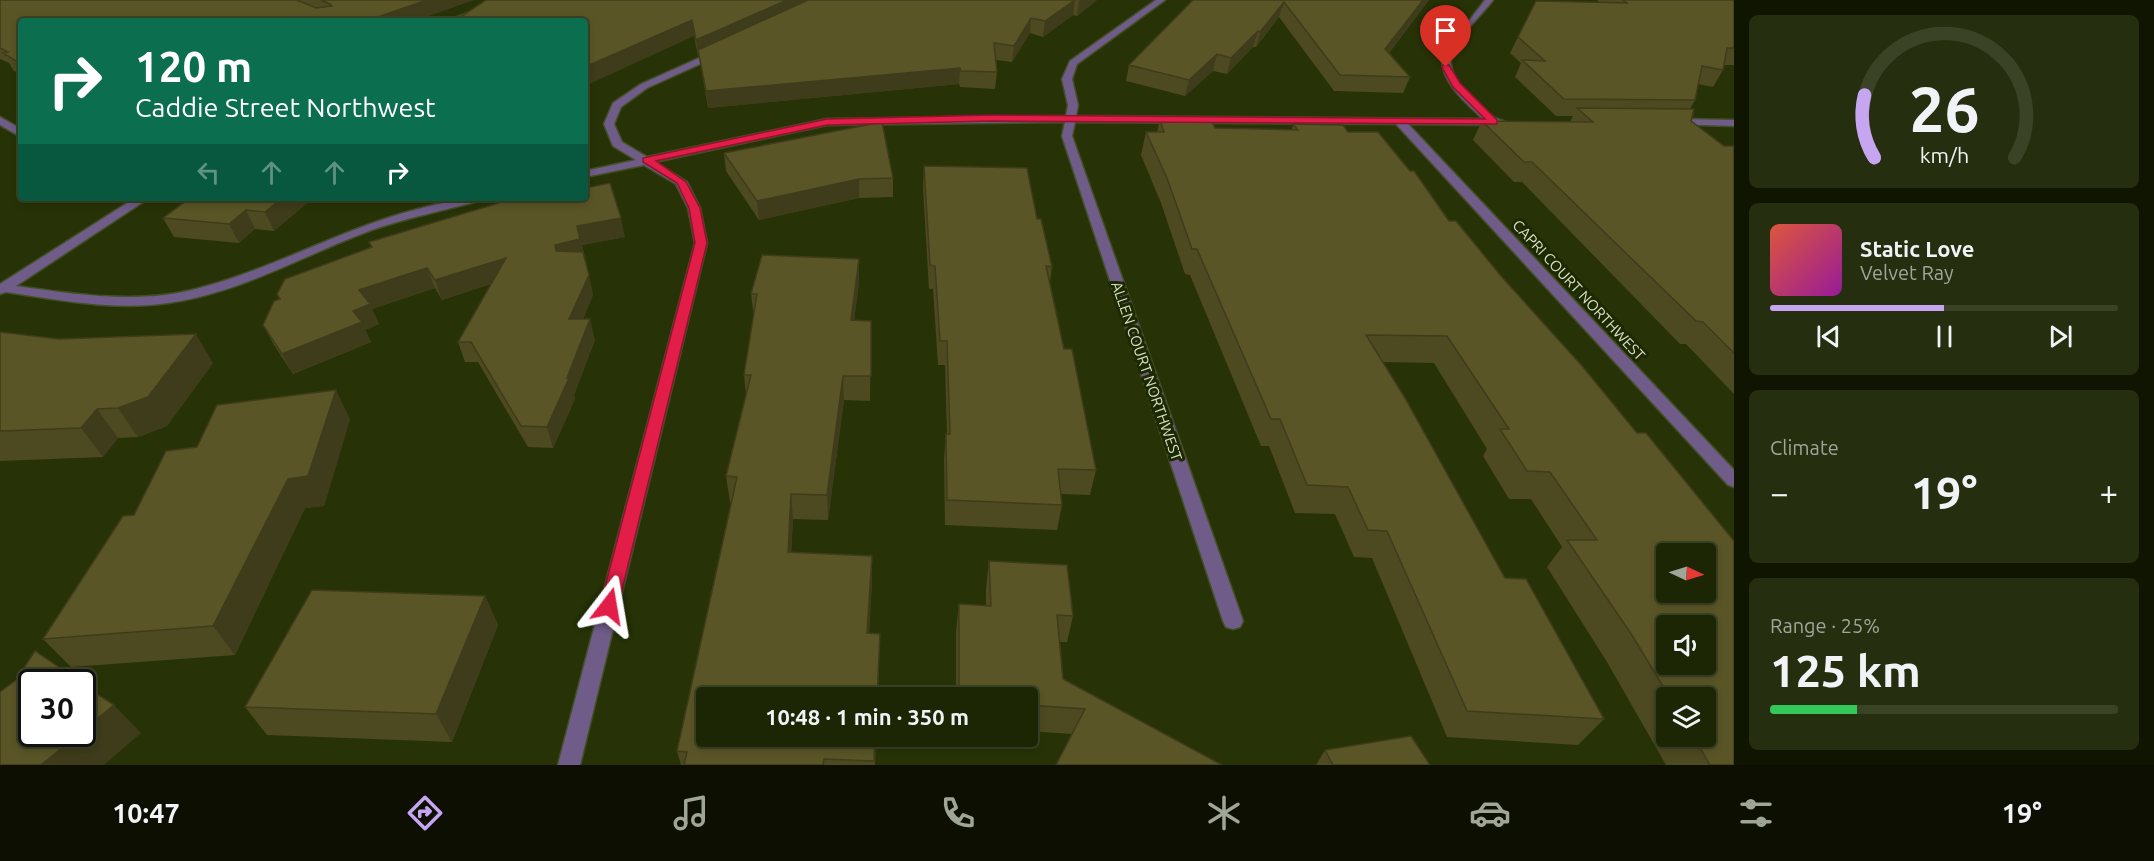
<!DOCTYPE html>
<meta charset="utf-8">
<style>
:root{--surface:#1d2604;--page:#252e0e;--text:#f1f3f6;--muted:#a0a59a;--line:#3b4326;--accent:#c6a6f0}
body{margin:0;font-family:Ubuntu,sans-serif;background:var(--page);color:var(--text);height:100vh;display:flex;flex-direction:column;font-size:22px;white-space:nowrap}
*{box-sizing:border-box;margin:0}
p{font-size:20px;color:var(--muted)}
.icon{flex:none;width:33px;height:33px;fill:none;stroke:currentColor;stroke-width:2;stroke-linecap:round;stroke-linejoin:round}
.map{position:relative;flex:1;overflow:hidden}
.side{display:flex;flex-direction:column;gap:15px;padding:15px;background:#101502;width:420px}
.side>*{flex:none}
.hud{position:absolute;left:18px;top:18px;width:570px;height:183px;border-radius:6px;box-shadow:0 3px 9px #0003,0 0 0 2px var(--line);background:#0b6e4f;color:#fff;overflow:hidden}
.needle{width:39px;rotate:94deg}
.fabs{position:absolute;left:1656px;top:543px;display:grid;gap:12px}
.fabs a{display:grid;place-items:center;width:60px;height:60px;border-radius:6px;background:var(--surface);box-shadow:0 3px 9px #0003,0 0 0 2px var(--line);font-size:30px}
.speed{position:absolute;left:18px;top:669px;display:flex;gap:12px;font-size:30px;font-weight:700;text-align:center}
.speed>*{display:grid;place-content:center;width:78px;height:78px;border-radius:50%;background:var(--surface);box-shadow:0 3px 9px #0003,0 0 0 2px var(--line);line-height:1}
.speed .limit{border:3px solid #111;border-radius:9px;background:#fff;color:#111}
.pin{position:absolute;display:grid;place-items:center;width:51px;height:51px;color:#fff;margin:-62px -26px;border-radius:50% 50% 50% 0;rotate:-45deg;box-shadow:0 0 6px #0007}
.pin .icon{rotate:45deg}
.me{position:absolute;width:66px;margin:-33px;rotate:14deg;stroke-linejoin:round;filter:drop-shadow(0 0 4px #0008)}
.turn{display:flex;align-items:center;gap:21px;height:126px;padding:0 18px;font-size:27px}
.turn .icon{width:78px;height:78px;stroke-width:2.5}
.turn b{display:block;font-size:42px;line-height:51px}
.lanes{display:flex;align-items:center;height:57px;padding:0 18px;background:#0003;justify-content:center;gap:30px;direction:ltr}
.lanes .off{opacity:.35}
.big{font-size:45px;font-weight:700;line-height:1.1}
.side .card{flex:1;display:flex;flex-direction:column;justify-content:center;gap:9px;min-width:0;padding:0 21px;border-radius:9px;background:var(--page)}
.side .dial{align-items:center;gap:0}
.dial svg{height:156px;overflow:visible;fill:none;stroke:var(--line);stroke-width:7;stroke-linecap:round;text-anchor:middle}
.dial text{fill:var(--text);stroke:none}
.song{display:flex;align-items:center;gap:18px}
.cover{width:72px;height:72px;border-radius:9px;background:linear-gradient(135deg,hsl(10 70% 55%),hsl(300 70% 35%))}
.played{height:6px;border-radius:3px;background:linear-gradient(90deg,var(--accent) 50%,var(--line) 50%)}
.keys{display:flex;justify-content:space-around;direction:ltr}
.heat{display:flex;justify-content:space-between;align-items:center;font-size:33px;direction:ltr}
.charge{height:9px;border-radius:4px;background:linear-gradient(90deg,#34c759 25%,var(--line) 0)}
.trip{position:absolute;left:696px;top:687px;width:342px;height:60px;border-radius:6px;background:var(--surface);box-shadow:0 3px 9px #0003,0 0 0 2px var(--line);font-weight:700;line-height:60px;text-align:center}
.tab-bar{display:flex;height:96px;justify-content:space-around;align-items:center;background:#0c0f02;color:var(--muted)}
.tab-bar .icon{width:42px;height:42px}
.tab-bar .selected{color:var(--accent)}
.tab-bar b{font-size:27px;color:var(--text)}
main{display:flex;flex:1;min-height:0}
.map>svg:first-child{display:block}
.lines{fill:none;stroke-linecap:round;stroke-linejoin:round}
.minor-casing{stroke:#434f25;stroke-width:3}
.minor{fill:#6f5c89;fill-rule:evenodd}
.wall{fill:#4d4921;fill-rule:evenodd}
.shaded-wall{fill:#3f3c1b}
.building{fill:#5a5526;stroke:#3f3c1b;stroke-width:1.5;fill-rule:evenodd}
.route{fill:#e11d48;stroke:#92132f;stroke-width:1.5}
.labels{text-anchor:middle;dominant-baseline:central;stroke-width:6;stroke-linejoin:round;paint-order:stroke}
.street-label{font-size:15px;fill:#d7e0c8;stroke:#1d2900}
</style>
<main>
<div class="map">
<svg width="1734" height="765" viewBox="0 0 1734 765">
<rect width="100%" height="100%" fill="#273306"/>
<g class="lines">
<defs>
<path id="minor" d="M502 0H514L459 21H447Z
M1156 0H1165L1077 64 1072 79 1078 105 1076 116 1483 119C1466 103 1440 82 1442 56L1485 0H1493C1482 15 1455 39 1451 57 1447 79 1477 105 1493 117 1497 120 1501 119 1505 122L1500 125 1408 124 1734 470V487L1728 485 1396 124 1075 122 1072 136 1243 621 1240 627 1233 629 1226 627 1223 621 1062 136 1065 122 827 125 655 162 687 182 700 208 707 243 580 765H558L695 243 688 208 676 184 644 165 585 177V171L636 160 613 146 604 124 613 103 641 84 717 50 720 51V55L647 88 621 107 614 124 622 142 647 157 827 119 1066 116 1068 105 1062 79 1070 61Z
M0 117 21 129V137L0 125Z
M1674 119 1734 120V126L1670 124 1669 122Z
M135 198H149L16 286C74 294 134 304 192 290 270 271 340 229 418 209 441 203 462 198 485 198L483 200C445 210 406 218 369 231 302 256 240 293 168 303 115 311 59 300 6 292L0 294V284Z"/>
</defs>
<use href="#minor" class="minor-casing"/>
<use href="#minor" class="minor"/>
</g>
<path class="wall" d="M0 0H474L21 21V75L13 70 9 63 0 59Z
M486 0H1097L1077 16 1073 15 1043 37 1030 33 1012 62 996 60 997 72 995 89 960 87 959 84 708 108 699 55 698 56 694 36Z
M1193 0H1429L1389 53 1410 77 1403 93 1334 91 1279 17 1256 47H1253L1227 74 1213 71 1185 96 1126 81 1129 65Z
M1597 0H1734V65H1724L1723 70 1713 87 1698 84 1695 100 1690 109 1691 121 1724 146H1734V394L1686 344H1680L1522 182H1514L1473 140 1482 121 1570 122 1573 116H1556L1515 77 1521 63 1510 53 1518 37 1600 3Z
M1160 120 1212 122 1215 128 1292 130 1293 124 1343 125 1348 132H1378L1410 171H1414L1449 221H1456L1501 276 1583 367 1637 433H1646L1734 541V765H1666L1607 662 1547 567 1562 547 1531 499H1509L1483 456 1487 449 1434 363 1382 362 1405 398 1505 578 1526 579 1604 719 1578 745 1447 737 1372 558 1354 557 1335 514 1295 513 1269 446H1261L1190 275 1185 274 1161 203 1141 155 1146 132H1157ZM1666 554H1706V592H1666ZM1666 626H1706V664H1666ZM1666 698H1706V736H1666Z
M724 153 893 178V197L859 198 759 220 726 171Z
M924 166 1037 219 1052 267 1050 282 1064 349 1096 470 1090 495 1061 494 1062 505 1057 530 945 525 944 459 946 434H947L945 365H938L933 289H929L923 188Z
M313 198 274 231 255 229 239 243 174 237 163 218Z
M625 237 582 245 593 295 583 319 595 340 574 395 575 399 553 448 528 447 478 362H465L458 342 491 284 442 300 435 288 372 309 379 324 365 330 371 342 293 374 274 345 263 325 279 299 277 294 371 247 369 242Z
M859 282 854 320 871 321 870 401 844 400 828 520 793 519 791 552 872 556V581L869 633 879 659 878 698H706V736H876L875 765H681L677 751 731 502H730L726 476 746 395 744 375 754 317 751 294Z
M0 332 213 363 167 426 138 437 118 438 103 457 0 461Z
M350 419 324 506 305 508 235 655 71 667 43 639 134 515Z
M989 561 1073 616 1067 642H1060L1063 679 1222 765 1072 734 1028 731V698H956V631L959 604 986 606V588Z
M485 596 498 625 452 742 267 735 245 707Z
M1325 750 1430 765H1316Z"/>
<path class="shaded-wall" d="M427 0H474L415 21H366Z
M787 0H822L698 56 696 40Z
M1075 0 1073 15 1043 37 1045 21Z
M1080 0H1097L1077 16 1079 1Z
M1423 0H1429L1379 65 1385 49Z
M1284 2 1279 17 1256 47 1260 32Z
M1031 18 1030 33 1012 62 1014 46Z
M692 20 694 36 585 86V67Z
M1258 31 1253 47 1227 74 1231 58Z
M1217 54 1213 71 1185 96 1189 80Z
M960 68 959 84 708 108 706 91Z
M859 179V198L759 220 757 201Z
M282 198H313L274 231 265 212Z
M246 210 255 229 239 243 229 224Z
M621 218 625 237 582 245 585 259 556 251 555 245 577 226Z
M506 258 512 277 442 300 435 280Z
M859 259V282L851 345V320Z
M427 268 435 288 372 309 379 324 365 330 371 342 293 374 282 354 353 311 359 290Z
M589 275 593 295 574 339 569 319Z
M590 319 595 340 574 395 575 399 553 448 547 427Z
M196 334 213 363 167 426 138 437 118 408Z
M843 376 844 400 828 520 827 495Z
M336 390 350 419 324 506 305 508 235 655 213 626 288 479Z
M97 409 118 438 103 457 81 428Z
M791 494 793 519 790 577 788 552Z
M872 556V581L867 658V633Z
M485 596 498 625 452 742 436 714Z
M880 634 878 698H877Z
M114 705 141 733 104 765H41L79 734H82V731Z
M875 736H876L874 765Z"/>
<path class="building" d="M0 0H297L316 8 332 6 330 4 321 0H427L366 21H21V64L3 53 8 52 0 48Z
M486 0H787L696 40 692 20 585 67V21H454Z
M808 0H1075L1045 21 1031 18 1014 46 994 43 997 72 961 71 960 68 706 91 698 50Z
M1193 0H1423L1385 49 1410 77 1340 75 1284 2 1260 32 1258 31 1231 58 1217 54 1189 80 1129 65Z
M1623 0H1734V48H1727L1723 70 1702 66 1695 100 1564 99 1522 60 1545 61 1518 37 1536 1 1627 3Z
M1577 108 1694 109 1691 121 1724 146H1734V353L1703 322 1696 321 1532 162H1524L1482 121 1593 122Z
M1160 120 1212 122 1215 128 1298 130 1293 124 1343 125 1348 132H1378L1410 171H1414L1449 221H1456L1501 276 1583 367 1637 433H1646L1734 541V765H1710L1693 736H1706V698H1670L1632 635 1567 540H1597L1550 472 1527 471 1500 429H1509L1447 336 1366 335 1405 398 1505 578 1526 579 1604 719 1467 711 1387 531 1368 530 1348 487 1307 485 1280 419H1271L1197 249H1192L1167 178 1146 132H1164ZM1666 554H1706V592H1666ZM1666 626H1706V664H1666Z
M882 122 893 178 859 179 757 201 724 153Z
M924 166 1027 168 1037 219H1041L1052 267 1046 266 1064 349H1072L1096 470 1058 469 1062 505 947 500 946 434H950L947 341H940L935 266 930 265Z
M610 183 621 218 577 226 580 239 555 245 556 251 583 252 589 275 569 319H590L567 378H569L547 427 521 426 471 342H458L506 258 435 280 427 268 359 290 370 304 353 311 362 322 282 354 263 325 274 301 280 299 277 294 285 279 372 247 369 242 502 202 523 198H585V188Z
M190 198H282L265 212 246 210 229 224 163 218Z
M762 255 859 259 851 320 871 321V376H843L827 495 791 494 788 552 872 556 867 633 880 634 877 698H706V736H875L874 761 824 759 823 765H684L687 752 677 751 737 477 726 476 751 375H744L757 294H751Z
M0 332 59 339 196 334 148 397 118 408 97 409 81 428 0 431Z
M336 390 308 476 288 479 213 626 43 639 123 516 134 515 166 451 197 447 217 405Z
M989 561 1067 565 1073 616 1057 615 1063 679 1222 765H1056L1085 709 1028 705V698H959V604L991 606Z
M312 590 485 596 436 714 245 707Z
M35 651 81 682H32V734H79L41 765H0V692L16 680Z
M82 684 114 705 82 731Z
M1411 736 1430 765H1333L1325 750Z"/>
<path class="route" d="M1443 65H1449L1460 83 1497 120V124L992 121 827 125 656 161 686 182 700 208 707 243 618 606 615 611 609 613 603 611 600 606 695 243 689 208 677 183 643 162V158L827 119 992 115 1485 119 1453 87 1442 67Z"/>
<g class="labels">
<g class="street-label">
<text transform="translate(1579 290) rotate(47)">CAPRI COURT NORTHWEST</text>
<text transform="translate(1147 371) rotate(71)">ALLEN COURT NORTHWEST</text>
</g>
</g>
</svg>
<div class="fabs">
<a><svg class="needle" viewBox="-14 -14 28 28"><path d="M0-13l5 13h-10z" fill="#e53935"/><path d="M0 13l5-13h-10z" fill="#a0a59a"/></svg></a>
<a><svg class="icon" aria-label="sound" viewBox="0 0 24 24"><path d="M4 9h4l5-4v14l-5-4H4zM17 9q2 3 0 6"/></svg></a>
<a><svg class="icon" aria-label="layers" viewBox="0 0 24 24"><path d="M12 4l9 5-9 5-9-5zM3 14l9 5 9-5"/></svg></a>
</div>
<div class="speed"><div class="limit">30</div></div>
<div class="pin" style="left:1446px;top:67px;background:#d93025"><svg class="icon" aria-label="arrive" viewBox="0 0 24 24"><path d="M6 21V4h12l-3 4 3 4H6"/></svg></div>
<svg class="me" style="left:609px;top:606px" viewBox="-20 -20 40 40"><path d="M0-17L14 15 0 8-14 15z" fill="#e11d48" stroke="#fff" stroke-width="4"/></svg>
<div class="trip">10:48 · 1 min · 350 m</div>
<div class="hud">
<div class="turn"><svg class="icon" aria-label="right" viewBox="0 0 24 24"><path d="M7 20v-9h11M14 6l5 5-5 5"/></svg><div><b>120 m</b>Caddie Street Northwest</div></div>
<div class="lanes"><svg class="icon off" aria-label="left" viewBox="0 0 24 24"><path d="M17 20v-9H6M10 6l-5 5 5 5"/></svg><svg class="icon off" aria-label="ahead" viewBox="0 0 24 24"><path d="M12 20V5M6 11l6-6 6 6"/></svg><svg class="icon off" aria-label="ahead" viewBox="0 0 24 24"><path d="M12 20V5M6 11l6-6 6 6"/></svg><svg class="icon" aria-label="right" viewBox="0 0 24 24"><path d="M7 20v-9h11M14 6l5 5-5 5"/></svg></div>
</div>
</div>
<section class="side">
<div class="card dial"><svg viewBox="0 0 100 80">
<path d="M14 69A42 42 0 1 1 86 69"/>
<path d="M14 69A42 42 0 0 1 9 37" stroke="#c6a6f0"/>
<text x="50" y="56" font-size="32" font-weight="700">26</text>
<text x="50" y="72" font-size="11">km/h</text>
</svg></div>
<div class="card">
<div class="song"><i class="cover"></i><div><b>Static Love</b><p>Velvet Ray</p></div></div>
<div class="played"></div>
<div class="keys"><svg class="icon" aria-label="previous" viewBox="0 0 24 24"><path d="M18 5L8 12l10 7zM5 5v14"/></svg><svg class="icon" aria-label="pause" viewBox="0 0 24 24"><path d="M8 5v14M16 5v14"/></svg><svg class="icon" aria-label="next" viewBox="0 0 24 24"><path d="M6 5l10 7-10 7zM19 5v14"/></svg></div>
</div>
<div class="card"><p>Climate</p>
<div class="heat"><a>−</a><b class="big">19°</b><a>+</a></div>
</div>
<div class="card"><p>Range · 25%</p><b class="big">125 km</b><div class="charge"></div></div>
</section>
</main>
<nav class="tab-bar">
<b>10:47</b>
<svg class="icon selected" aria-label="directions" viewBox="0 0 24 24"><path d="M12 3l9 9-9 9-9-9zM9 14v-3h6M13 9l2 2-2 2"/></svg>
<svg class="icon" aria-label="music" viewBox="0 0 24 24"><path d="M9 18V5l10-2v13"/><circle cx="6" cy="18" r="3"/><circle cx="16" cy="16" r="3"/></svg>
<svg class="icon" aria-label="phone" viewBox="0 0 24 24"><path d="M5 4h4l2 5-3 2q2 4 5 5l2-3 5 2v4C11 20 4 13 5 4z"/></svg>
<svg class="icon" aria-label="climate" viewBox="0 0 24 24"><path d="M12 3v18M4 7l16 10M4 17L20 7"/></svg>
<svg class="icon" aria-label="car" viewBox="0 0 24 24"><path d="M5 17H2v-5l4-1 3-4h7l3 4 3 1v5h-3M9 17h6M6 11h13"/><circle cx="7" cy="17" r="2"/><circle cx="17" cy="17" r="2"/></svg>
<svg class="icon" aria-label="filters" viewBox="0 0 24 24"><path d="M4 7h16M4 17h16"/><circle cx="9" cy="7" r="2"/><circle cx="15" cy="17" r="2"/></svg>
<b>19°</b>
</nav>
